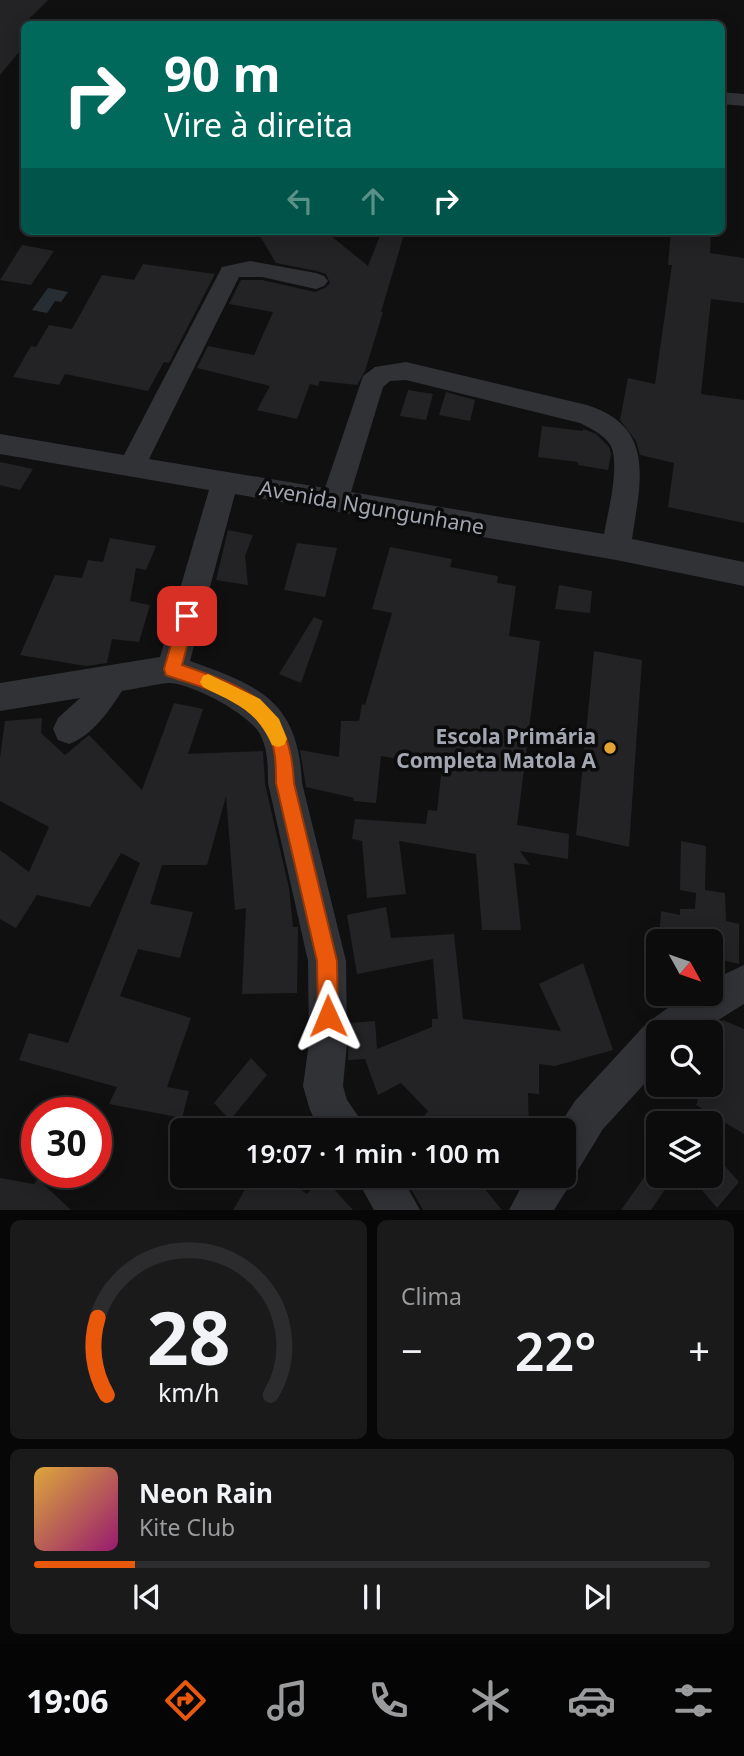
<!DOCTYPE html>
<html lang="pt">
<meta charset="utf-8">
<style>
:root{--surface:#0c0c0d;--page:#1a1a1b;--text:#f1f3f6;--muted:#9a9b9d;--line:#2c2c2e;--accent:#ea580c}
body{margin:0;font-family:"Noto Sans",sans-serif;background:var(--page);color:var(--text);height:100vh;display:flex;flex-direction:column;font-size:26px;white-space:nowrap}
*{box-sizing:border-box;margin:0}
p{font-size:23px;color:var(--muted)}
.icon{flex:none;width:38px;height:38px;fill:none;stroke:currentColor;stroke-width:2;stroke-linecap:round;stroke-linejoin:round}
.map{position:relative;height:1210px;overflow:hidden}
.sheet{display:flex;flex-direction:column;gap:10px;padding:10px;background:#070707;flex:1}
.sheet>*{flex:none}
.hud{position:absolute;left:21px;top:21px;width:704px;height:214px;border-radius:10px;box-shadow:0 4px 18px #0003,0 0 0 2px var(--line);background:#00695c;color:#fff;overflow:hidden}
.needle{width:46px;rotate:130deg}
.fabs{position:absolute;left:646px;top:929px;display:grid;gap:14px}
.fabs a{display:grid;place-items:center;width:77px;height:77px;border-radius:10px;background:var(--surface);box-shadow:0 4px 18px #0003,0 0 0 2px var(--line);font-size:35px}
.speed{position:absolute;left:21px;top:1097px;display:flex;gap:14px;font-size:35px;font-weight:700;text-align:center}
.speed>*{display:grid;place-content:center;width:91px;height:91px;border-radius:50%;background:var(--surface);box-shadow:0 4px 18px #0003,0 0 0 2px var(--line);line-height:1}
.speed .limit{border:10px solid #d22;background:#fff;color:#111}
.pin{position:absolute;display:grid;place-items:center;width:60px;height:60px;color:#fff;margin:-30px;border-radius:14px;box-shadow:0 4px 10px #0006}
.me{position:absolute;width:77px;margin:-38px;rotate:359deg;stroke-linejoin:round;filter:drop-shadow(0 0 5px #0008)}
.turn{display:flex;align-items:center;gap:24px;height:147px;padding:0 28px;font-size:32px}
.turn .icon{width:91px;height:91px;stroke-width:2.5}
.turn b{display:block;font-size:49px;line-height:60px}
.lanes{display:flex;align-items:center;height:66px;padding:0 28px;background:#0003;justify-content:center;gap:35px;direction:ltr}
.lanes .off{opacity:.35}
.big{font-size:52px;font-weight:600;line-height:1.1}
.sheet .card{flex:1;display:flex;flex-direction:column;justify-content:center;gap:10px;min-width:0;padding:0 24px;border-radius:10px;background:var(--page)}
.sheet .dial{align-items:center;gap:0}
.dial svg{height:182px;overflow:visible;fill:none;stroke:var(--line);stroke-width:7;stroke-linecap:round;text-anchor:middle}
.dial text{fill:var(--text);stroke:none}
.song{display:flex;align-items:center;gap:21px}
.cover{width:84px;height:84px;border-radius:10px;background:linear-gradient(135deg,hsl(40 70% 55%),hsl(320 70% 35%))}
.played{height:7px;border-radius:4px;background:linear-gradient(90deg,var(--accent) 15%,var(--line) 15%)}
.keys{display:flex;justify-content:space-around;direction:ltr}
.heat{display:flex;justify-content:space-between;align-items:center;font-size:38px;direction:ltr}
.sheet .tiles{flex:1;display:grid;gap:10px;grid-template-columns:1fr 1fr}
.card:last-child{grid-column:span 2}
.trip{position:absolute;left:170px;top:1118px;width:406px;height:70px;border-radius:10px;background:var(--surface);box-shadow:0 4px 18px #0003,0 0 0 2px var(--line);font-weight:600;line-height:70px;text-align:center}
.tabs{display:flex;height:112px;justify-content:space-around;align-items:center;background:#050505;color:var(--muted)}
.tabs .icon{width:49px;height:49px}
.tabs .selected{color:var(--accent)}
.tabs b{font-size:32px;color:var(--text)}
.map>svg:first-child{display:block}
.water{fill:#272e33}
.building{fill:#232325}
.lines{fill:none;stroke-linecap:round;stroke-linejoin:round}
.minor{fill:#313236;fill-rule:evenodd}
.route{fill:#ea580c;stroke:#983908;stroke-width:2}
.slow{fill:#f59e0b}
.poi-dot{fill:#e3a335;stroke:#0b0b0c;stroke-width:2.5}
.labels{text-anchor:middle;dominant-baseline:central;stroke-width:7;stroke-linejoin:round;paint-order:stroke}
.street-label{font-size:21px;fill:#a2a7b1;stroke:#0b0b0c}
.poi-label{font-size:21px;font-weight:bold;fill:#a2a7b1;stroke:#0b0b0c;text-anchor:end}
</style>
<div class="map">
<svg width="744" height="1210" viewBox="0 0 744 1210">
<rect width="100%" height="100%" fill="#101011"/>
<path class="water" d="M48 288 68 292 61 302 55 301 47 313 32 310Z"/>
<path class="building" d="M0 0H48L24 24V46L0 75Z
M257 231H325L368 266 382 231H405L381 312H383L365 371 357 385 320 381 318 386 310 384 297 419 257 410 270 386 197 368 208 346 254 355 273 312 229 304 241 280H262L315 292 325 288 330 283 326 274 317 271 276 263Z
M671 231H711L710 253 744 258V303L711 299 701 394 744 400V523L668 507 674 463 640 455 636 441 620 420 628 378 655 384 672 265H668Z
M22 245 54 251 31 285 0 280Z
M143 264 215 274 169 363 164 362 148 391 65 374 59 385 13 377 31 346 36 347 49 325 72 329 102 275 134 280Z
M408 390 433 394 426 420 400 416Z
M446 392 475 400 470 421 439 415Z
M542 426 583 431V429L596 434 609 447 611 454 608 470 578 465V462L538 457Z
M0 462 33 469 20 490 0 485Z
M228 530 253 535 245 556 248 585 216 580Z
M110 538 156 546 146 570 136 568 130 601 150 605 139 642 112 639 107 663 86 666 20 655 55 575 82 578 88 560 103 562Z
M297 543 337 548 325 597 284 590Z
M390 547 452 559 450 567 498 576 497 583 516 586 509 636 540 641 517 825 569 834 568 859 520 851 530 865 514 863 521 930H482L476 854 399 841 406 894 367 898 362 841 352 839 355 819 426 824 428 810 437 811 442 767 381 756 376 803 353 801 354 798 306 787 300 750 339 757 341 721H359L362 704 365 705 392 613 372 609Z
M559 585 592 591 590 613 555 609Z
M314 617 323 621 301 683 279 674Z
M594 651 642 660 629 847 576 835Z
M174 703 203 709 188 754 263 751 265 784 289 888 293 927H298V931L297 993 242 994 246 908 235 910 226 796 207 865H162L150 904 193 912 180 958 138 949 120 996 191 1018 167 1087 189 1091 182 1118 109 1104 117 1087 19 1060 29 1033 68 1043 140 863 121 853 90 907 37 895 16 928 0 919V850L29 872 49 827 0 801V758L5 721 42 718 41 733 65 755 89 735 142 790Z
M681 841 706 846 705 890 725 893 726 921 739 924V964L710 957V942H659L661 911 680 915V909H695L696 893 680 890Z
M386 907 391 938 454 934 463 1019 561 1031 539 984 583 963 613 1050 555 1066 539 1064V1094L528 1093 529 1130H414L428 1111 401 1083 378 1095 365 1059 348 1060 349 1023 375 1021 377 1049 432 1027V1019H438L433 959 357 974 347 915Z
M723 1020 744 1029V1134L696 1105 703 1085H710V1046L715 1025Z
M251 1058 267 1075 230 1120 214 1103Z
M710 1149 739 1182 717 1208 690 1176H710Z
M253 1176H283L307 1194 322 1176 353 1210H233Z
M411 1176H474L502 1210H423L407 1182Z
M645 1176H674L651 1210H621Z
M0 1178 34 1184 38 1179 71 1210H0Z"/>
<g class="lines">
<path class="minor" d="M721 92 744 94V106L721 104Z
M250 261 316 273 324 276 328 281 324 286 316 289 262 277H239L149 459 325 488 363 376 375 367 406 362 587 405C657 427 640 483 632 539L744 562V586L616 560 235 494 190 661C260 686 298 701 302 783L346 961 347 1043 343 1086 347 1100 358 1116 364 1130H320L310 1110 303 1086 309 1043 308 961 268 783C268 766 268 751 261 736 252 715 191 683 169 683 154 684 137 689 122 691 108 712 93 735 69 744L58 740 53 729 58 718 80 698 0 711V683L160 657 209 490 0 454V434L124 455 222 267ZM406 380 580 423C590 428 605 435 611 446 620 466 608 512 604 534L351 492 383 387 390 381Z
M744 965V1004L699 1032H658V1069L603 1129 578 1170 571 1174 566 1191 554 1210H509L527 1176H564V1130H556L575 1101 644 1026 653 1023 654 1018 687 994H710V981Z
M355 1176H401L420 1210H374Z"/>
</g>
<path class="route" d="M187 609 193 611 195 616 182 665C251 689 290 703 294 783L337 961 338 1016 335 1023 328 1026 321 1023 318 1016 317 961 276 783C276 765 276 745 266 729 247 697 199 687 166 675L164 669 179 616 182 611Z"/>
<path class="slow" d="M208 674 260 699 279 719 287 739 284 745 278 747 272 745C256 709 236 704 203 687L200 682 203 676Z"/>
<circle class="poi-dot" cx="610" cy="748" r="7"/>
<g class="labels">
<g class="street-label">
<text transform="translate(372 507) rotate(10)">Avenida Ngungunhane</text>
</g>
<g class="poi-label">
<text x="596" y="736">Escola Primária<tspan x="596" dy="24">Completa Matola A</tspan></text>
</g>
</g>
</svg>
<div class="fabs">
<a><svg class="needle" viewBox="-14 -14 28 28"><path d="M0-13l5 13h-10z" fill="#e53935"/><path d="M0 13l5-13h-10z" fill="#9a9b9d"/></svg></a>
<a><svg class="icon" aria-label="search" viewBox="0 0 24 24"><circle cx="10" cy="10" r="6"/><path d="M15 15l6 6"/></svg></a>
<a><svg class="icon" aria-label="layers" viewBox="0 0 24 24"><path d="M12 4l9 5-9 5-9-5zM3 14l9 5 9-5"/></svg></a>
</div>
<div class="speed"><div class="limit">30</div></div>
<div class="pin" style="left:187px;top:616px;background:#d93025"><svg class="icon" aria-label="arrive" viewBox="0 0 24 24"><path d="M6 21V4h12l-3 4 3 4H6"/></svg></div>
<svg class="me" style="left:328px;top:1016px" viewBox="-20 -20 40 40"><path d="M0-17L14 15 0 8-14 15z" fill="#ea580c" stroke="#fff" stroke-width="4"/></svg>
<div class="trip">19:07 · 1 min · 100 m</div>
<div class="hud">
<div class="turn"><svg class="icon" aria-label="right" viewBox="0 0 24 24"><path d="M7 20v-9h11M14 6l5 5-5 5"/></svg><div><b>90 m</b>Vire à direita</div></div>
<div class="lanes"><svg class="icon off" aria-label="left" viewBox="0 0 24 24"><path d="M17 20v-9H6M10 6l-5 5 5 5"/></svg><svg class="icon off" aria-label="ahead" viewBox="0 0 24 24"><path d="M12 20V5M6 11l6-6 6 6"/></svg><svg class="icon" aria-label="right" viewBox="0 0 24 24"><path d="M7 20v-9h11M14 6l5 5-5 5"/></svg></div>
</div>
</div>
<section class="sheet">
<div class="tiles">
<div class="card dial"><svg viewBox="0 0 100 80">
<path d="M14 69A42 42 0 1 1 86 69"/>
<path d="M14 69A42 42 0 0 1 10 35" stroke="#ea580c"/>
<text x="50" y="56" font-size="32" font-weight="700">28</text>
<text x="50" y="72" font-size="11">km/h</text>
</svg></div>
<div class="card"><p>Clima</p>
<div class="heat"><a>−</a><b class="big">22°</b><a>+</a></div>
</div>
<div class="card">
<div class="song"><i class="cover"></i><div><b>Neon Rain</b><p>Kite Club</p></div></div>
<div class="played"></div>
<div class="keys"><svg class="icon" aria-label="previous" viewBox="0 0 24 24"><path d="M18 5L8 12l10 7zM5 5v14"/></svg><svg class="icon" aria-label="pause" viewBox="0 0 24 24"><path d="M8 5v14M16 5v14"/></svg><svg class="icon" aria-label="next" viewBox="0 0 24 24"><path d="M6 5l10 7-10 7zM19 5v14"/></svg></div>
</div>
</div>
</section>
<nav class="tabs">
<b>19:06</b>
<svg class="icon selected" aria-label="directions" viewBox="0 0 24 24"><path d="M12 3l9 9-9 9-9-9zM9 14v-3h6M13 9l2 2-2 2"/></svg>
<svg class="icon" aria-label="music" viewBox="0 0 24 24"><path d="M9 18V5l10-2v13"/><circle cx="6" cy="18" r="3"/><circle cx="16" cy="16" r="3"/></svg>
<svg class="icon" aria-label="phone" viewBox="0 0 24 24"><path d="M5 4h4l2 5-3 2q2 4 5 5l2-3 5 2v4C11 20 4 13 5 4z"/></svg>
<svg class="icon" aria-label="climate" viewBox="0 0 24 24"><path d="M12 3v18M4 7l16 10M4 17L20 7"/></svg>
<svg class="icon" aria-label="car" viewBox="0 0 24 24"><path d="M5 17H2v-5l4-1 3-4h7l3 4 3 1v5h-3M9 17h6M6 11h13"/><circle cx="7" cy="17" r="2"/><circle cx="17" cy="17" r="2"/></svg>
<svg class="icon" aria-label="filters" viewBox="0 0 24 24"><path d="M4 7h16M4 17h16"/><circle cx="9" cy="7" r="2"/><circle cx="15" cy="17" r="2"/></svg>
</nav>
